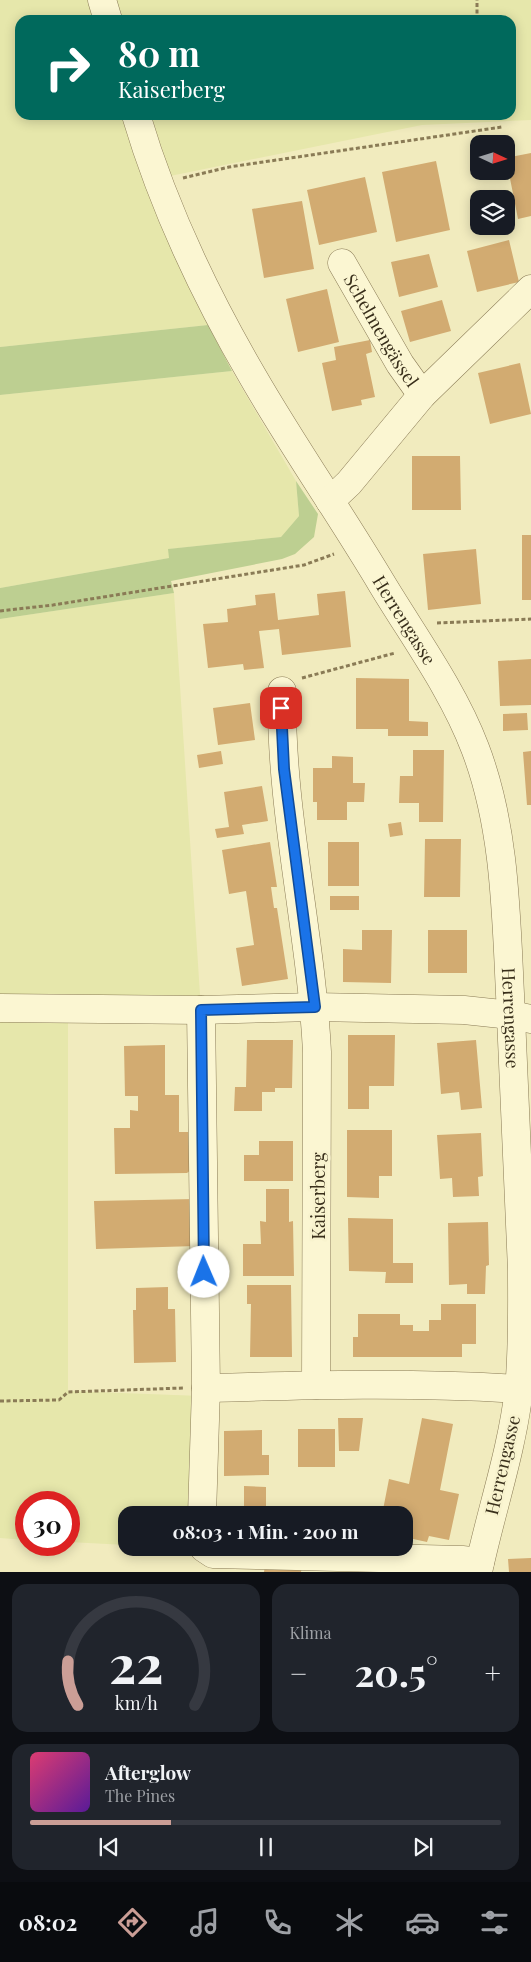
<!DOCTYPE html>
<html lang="de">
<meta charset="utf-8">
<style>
:root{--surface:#171b24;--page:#20242c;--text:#f1f3f6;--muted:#9ea1a6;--line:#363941;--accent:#cb9e96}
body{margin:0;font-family:"Playfair Display",serif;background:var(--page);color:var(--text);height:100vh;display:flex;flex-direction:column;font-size:19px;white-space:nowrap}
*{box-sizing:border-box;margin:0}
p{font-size:16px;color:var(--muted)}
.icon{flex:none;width:28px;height:28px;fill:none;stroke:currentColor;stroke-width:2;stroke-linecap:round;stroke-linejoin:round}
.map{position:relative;height:1572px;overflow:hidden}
.side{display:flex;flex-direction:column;gap:12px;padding:12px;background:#0d0f14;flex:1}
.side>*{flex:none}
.hud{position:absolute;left:15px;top:15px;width:501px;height:105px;border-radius:15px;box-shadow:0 2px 12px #0003;background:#00695c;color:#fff;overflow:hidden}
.needle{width:32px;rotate:94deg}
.buttons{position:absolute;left:470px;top:135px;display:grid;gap:10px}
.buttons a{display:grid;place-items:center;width:45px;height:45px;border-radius:10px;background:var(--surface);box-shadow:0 2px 12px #0003;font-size:25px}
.speed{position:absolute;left:15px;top:1491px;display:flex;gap:10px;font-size:25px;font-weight:700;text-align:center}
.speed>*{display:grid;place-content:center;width:65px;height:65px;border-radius:50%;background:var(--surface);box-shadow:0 2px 12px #0003;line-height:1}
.speed .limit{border:8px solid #d22;background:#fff;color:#111}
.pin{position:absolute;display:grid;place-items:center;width:42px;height:42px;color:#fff;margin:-21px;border-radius:10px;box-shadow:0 2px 8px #0006}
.me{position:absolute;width:55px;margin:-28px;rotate:359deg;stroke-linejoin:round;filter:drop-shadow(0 0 4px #0008)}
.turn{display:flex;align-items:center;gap:18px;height:105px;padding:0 20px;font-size:22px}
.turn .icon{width:65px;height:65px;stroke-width:2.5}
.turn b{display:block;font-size:35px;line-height:42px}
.big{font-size:38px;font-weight:700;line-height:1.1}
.side .widget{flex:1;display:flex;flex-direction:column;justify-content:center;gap:8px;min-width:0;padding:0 18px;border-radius:15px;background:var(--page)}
.side .dial{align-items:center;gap:0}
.dial svg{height:130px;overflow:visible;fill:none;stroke:var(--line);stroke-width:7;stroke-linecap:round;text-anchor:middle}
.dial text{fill:var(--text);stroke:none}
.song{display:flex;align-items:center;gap:15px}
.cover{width:60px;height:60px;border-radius:8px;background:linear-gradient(135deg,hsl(340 70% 55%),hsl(270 70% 35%))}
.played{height:5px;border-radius:2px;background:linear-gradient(90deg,var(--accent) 30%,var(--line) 30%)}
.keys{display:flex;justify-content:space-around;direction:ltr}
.heat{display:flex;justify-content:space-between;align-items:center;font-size:28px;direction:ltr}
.side .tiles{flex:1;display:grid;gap:12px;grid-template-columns:1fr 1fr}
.widget:last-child{grid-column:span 2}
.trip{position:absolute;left:118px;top:1506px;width:295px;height:50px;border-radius:15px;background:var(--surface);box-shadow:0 2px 12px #0003;font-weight:700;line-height:50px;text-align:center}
.dock{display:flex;height:80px;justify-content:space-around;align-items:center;background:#090b0e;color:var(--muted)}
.dock .icon{width:35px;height:35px}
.dock .current{color:var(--accent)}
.dock b{font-size:22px;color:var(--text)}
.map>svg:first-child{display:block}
.farmland{fill:#e6e7ab}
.green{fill:#bdcf91}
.building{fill:#d2ab71}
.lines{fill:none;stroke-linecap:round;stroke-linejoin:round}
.minor-casing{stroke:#8a7b56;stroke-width:29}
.path{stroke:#8a7b56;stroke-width:3;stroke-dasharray:4 2.5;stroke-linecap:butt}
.minor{stroke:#fbf6d2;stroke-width:28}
.route-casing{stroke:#114b97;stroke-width:12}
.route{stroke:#1a73e8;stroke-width:9}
.labels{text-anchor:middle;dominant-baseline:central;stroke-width:5;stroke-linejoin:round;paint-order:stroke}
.street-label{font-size:18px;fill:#392f1b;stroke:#f8f3ce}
</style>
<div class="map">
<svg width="531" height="1572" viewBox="0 0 531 1572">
<rect width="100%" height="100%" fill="#f1ebbe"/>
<path class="farmland" d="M0 0H90L96 20H20V115H127L149 184 208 325 0 347Z
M115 0H531V120L422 125 170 176 151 115H511V20H121Z
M232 371 296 481 299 516 281 537 169 549V558L0 588V395Z
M174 593 201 1010 68 1009V1391L201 1396 195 1515H126V1545L69 1542V1502H26V1540L0 1538V619Z"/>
<path class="green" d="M208 325 232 371 0 395V347Z
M296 481 318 514 314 537 295 554 282 559 171 581 174 593 0 619V588L169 558 168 549 281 537 299 516Z"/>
<path class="building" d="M531 153V216L518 219 506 158Z
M436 161 450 230 396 242 382 172Z
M365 177 377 232 319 245 307 190Z
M302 201 314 269 264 278 252 209Z
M509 240 519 282 477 292 467 251Z
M429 254 438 287 399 297 391 262Z
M327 289 339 342 298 352 286 299Z
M442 300 451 331 410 342 401 311Z
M370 340 372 352 366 354 375 397 361 400 362 405 332 411 322 363 336 360 334 347Z
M520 363 531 414 490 424 478 373Z
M412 456H460L461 510H412Z
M522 535H531V600H522Z
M476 549 481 604 428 610 423 554Z
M345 591 351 647 282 655 279 629 259 631 264 668 244 670 243 664 208 668 203 624 228 622 227 609 256 605 255 595 275 593 278 620 319 615 317 594Z
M531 659V705L500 706 498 661Z
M356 678 409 679V721L428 722V736H388V729H356Z
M250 703 255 740 218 745 213 708Z
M527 713 528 730 503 731V714Z
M413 750H444L443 822H419V803H399L400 776H413Z
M221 751 223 764 199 768 197 755Z
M531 751V805H527L523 752Z
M332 756 353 757V783H365L364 802H347V820H317V802H313V768H332Z
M262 786 268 821 242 825 244 834 217 838 215 829 229 827 224 792Z
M401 822 403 835 390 837 388 824Z
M425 839H461L460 897H424Z
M270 842 277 887H271L274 908H277L288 979 242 986 236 948 254 945 246 891 229 894 222 850Z
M328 842H359V886H328Z
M330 896H359V910H330Z
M362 930H392L391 983 343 982V949L362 950Z
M428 930H467V973H428Z
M348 1035H395L394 1086H369V1109H348Z
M247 1040H293L292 1088H275V1092H262V1111H234L235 1087H246Z
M476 1040 482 1108 461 1110 459 1092 441 1094 437 1043Z
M165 1045V1095H179V1132H191L192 1169 187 1173 115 1174 114 1128H130V1110L138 1111V1096H125L124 1046Z
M347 1130H392V1176H379V1198L347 1197Z
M481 1133 483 1176 478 1177 479 1196 453 1197 452 1178 440 1179 437 1135Z
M259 1141H293V1181H244V1155H259Z
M266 1189H289V1222L293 1221 294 1276H243V1244H261L260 1221 266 1222Z
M195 1199 196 1246 96 1249 94 1201Z
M348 1218 393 1219V1263H413V1283H385L386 1272 349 1271Z
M488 1222 489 1265 486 1266 485 1294H467V1284L449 1285 448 1223Z
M247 1285H291L292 1357H250L251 1304H247Z
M168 1287V1309H175L176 1362 134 1363 133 1310H136V1288Z
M441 1304H476V1344H462V1357H353V1337H358V1314H400V1325H413V1331H429V1320H441Z
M338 1418H363L359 1451H339Z
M422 1418 453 1424 440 1490 459 1494 449 1540 429 1536 427 1542 404 1537V1515H382L389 1479 409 1484Z
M298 1429H335V1467H298Z
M262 1430V1455H269V1475L224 1476V1431Z
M244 1486 266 1487V1515H244Z
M531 1558V1572H509L508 1559Z
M265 1565 302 1566 301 1572H264Z"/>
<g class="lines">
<defs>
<g id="minor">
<path d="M102 0 108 20"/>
<path id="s1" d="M136 115C163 206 205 295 253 377 294 448 341 515 382 584 414 637 453 690 475 748 505 826 506 912 510 994 514 1086 518 1178 522 1270 522 1309 523 1349 519 1389 512 1451 491 1511 478 1572"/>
<path id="s2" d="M342 263 400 364 422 395"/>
<path d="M330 501 349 483 422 395 531 289"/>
<path d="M282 691C280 812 311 931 317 1052L316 1385"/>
<path d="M0 1008 201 1010 315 1007 464 1010 511 1015 531 1019"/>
<path d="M201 1010 206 1388 202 1515"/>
<path d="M206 1388C310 1385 415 1382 519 1389"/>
<path d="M204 1548 213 1554 462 1560 480 1562"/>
</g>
</defs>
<use href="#minor" class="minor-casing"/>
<path class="path" d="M477 20V0
M183 178 229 167 502 127
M0 611 53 605 304 565 334 554
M437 623 531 619
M302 678 395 653
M0 1401 59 1400 68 1392 183 1388"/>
<use href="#minor" class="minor"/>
</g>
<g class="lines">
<defs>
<path id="route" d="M204 1272 201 1010 315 1007 284 769 281 708"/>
</defs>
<use href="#route" class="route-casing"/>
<use href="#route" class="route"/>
</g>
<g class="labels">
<g class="street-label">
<text stroke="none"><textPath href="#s2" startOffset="78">Schelmengässel</textPath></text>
<text stroke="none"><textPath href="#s1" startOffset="574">Herrengasse</textPath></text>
<text stroke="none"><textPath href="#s1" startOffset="994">Herrengasse</textPath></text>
<text transform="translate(318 1196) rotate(-90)">Kaiserberg</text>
<text transform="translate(502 1465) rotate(-77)">Herrengasse</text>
</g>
</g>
</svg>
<div class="buttons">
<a><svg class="needle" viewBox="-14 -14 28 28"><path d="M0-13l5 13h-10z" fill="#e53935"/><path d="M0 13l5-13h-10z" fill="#9ea1a6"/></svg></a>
<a><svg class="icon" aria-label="layers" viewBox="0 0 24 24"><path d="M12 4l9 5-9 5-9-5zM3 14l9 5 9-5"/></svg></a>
</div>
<div class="speed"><div class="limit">30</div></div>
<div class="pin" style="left:281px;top:708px;background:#d93025"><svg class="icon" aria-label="arrive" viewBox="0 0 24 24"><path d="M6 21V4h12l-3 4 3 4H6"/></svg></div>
<svg class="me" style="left:204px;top:1272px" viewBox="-20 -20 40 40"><circle r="19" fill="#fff"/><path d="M0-13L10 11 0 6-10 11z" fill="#1a73e8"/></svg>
<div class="trip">08:03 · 1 Min. · 200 m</div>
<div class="hud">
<div class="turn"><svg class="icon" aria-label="right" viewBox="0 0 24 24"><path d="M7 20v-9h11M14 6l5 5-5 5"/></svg><div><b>80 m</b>Kaiserberg</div></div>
</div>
</div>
<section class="side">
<div class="tiles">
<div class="widget dial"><svg viewBox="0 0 100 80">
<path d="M14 69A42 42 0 1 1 86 69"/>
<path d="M14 69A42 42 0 0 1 8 42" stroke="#cb9e96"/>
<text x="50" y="56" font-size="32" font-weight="700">22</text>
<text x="50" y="72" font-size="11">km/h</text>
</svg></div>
<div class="widget"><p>Klima</p>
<div class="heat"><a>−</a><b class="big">20.5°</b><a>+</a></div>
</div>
<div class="widget">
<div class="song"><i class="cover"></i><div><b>Afterglow</b><p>The Pines</p></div></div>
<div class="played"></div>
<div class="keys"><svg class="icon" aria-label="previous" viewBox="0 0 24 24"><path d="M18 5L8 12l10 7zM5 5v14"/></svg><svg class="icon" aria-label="pause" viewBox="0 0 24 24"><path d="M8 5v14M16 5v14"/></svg><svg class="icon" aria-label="next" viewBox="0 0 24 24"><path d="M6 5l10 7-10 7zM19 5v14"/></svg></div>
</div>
</div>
</section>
<nav class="dock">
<b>08:02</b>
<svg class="icon current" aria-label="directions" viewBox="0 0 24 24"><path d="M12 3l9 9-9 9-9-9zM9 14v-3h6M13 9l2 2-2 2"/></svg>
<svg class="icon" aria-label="music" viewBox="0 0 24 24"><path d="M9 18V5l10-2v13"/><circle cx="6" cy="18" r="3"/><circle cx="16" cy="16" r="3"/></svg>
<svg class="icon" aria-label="phone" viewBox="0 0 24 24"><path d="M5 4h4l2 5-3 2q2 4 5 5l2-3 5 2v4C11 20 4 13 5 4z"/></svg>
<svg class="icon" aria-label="climate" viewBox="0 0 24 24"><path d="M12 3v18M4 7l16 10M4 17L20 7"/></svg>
<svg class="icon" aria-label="car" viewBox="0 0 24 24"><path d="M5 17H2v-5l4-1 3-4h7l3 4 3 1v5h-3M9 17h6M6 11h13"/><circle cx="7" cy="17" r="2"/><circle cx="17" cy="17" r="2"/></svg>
<svg class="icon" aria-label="filters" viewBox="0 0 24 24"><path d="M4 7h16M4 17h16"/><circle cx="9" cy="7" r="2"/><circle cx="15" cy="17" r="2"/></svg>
</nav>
